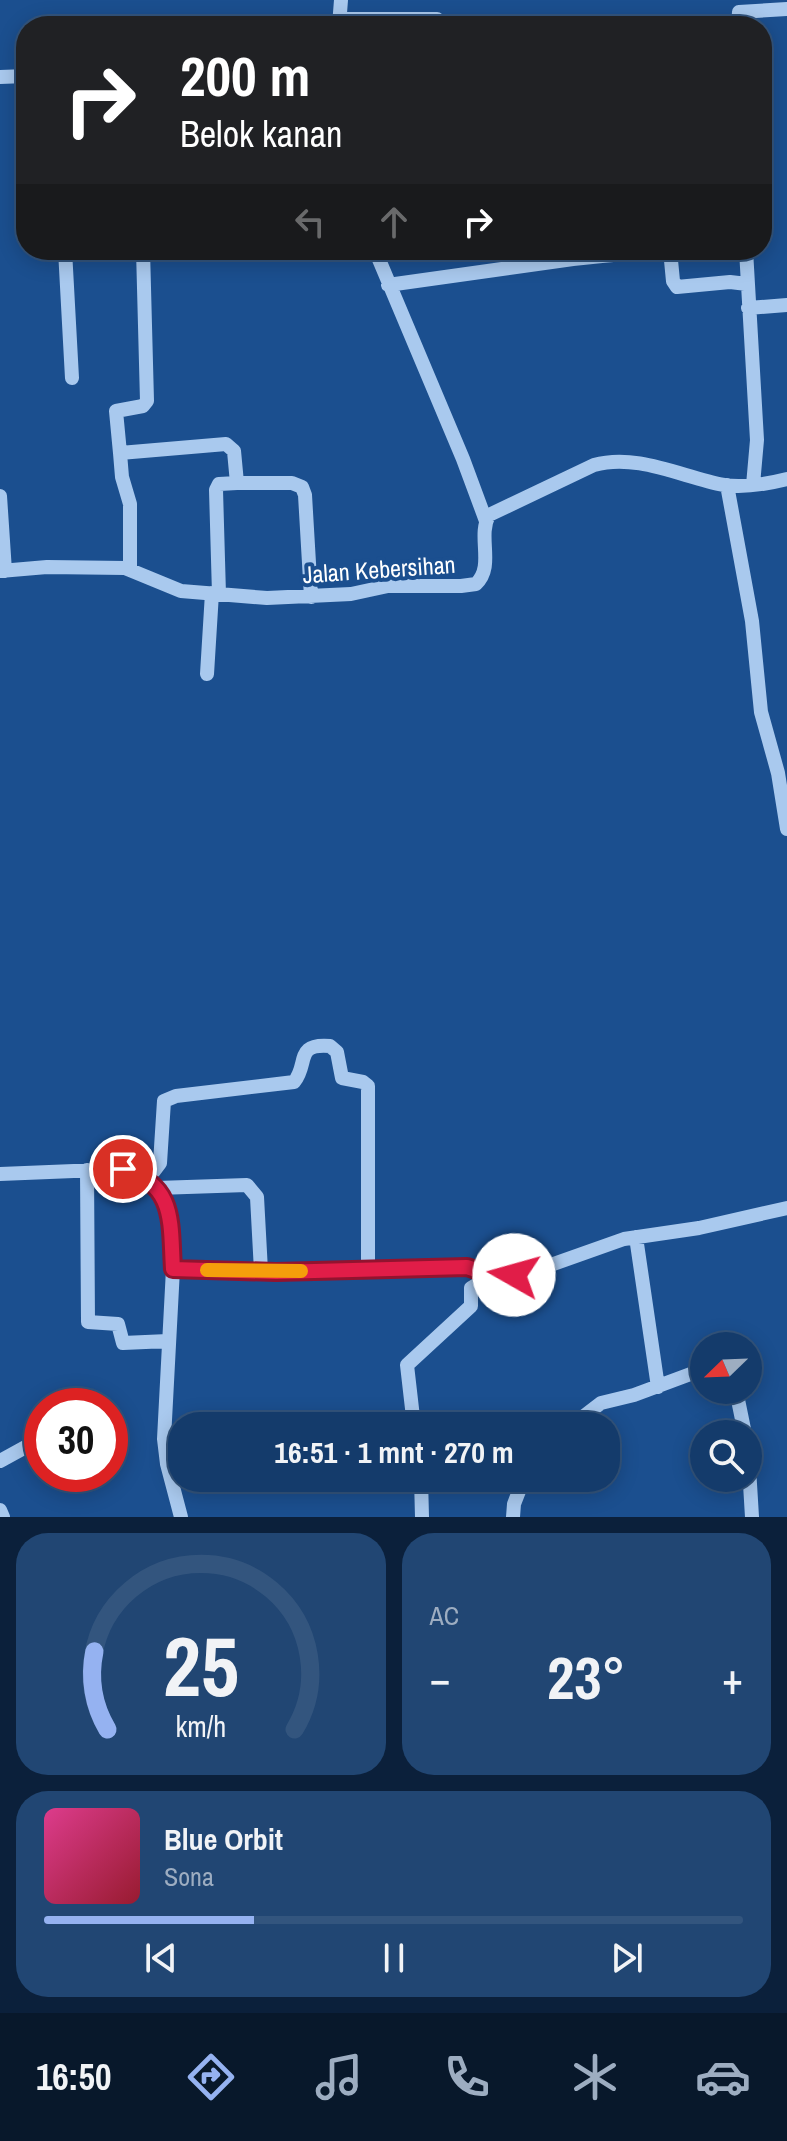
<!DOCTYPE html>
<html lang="id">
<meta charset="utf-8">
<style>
:root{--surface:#143b6b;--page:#214673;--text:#f1f3f6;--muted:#9dadc1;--line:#33557e;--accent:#95b2f1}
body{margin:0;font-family:"Archivo Narrow",sans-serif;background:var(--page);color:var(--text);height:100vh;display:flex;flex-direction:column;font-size:30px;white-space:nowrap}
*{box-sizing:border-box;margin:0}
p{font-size:26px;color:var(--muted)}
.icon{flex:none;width:44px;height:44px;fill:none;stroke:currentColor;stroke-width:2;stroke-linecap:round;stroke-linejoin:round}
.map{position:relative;height:1517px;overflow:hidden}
.panel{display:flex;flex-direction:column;gap:16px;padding:16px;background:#0b203b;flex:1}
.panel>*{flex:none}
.banner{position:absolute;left:16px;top:16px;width:756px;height:244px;border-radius:32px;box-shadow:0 4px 20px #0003,0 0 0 2px var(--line);background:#202124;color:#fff;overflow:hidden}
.needle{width:52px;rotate:247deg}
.controls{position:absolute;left:690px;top:1332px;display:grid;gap:16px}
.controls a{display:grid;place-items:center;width:72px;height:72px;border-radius:50%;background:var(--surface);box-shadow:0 4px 20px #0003,0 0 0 2px var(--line);font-size:40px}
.speed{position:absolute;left:24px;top:1388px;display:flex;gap:16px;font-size:40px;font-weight:700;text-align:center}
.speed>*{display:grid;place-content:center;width:104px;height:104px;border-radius:50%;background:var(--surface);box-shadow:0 4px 20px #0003,0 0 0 2px var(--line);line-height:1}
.speed .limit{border:12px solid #d22;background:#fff;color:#111}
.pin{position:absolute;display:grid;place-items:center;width:68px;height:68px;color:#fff;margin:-34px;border:4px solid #fff;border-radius:50%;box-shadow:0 2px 8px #0007}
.me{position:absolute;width:88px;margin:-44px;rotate:277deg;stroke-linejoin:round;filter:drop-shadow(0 0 6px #0008)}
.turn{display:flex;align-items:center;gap:28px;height:168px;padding:0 32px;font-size:36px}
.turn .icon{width:104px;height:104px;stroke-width:2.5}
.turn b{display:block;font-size:56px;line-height:68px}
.lanes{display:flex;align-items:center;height:76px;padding:0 32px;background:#0003;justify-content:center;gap:40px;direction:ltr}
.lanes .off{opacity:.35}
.big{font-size:60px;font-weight:800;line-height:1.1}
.panel .widget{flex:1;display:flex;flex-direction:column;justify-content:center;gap:12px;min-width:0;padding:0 28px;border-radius:32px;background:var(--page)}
.panel .dial{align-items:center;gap:0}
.dial svg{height:208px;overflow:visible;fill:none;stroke:var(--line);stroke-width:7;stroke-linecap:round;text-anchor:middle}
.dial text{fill:var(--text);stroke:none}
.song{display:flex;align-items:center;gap:24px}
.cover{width:96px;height:96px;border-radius:12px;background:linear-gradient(135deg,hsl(330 70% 55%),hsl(350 70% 35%))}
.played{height:8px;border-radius:4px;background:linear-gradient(90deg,var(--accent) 30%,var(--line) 30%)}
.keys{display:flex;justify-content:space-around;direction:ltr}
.heat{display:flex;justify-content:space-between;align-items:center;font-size:44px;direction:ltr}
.panel .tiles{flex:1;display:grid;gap:16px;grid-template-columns:1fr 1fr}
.widget:last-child{grid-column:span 2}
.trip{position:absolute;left:168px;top:1412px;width:452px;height:80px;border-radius:32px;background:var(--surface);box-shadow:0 4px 20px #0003,0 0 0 2px var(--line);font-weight:800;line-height:80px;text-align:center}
.dock{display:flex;height:128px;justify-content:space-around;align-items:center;background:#08182b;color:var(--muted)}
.dock .icon{width:56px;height:56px}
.dock .current{color:var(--accent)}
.dock b{font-size:36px;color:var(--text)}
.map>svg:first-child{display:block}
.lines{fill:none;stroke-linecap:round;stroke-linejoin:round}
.minor{stroke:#a9c9ee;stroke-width:14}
.route-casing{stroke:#92132f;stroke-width:20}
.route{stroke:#e11d48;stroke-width:14}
.slow{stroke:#f59e0b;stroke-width:14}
.labels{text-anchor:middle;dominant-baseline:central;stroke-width:8;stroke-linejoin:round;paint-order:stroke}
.street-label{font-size:24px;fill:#fff;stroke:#1b4f8f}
</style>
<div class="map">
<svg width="787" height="1517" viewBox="0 0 787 1517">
<rect width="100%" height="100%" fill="#1b4f8f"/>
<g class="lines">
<path class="minor" d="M340 19H437
M339 26 341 0
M738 26 739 12 787 9
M0 77 26 76
M65 250 72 378
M143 250 147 401 143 406 116 411 120 453 226 444 234 451 237 483H292L302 487 305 495 311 597
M375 250 463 459 486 521
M602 250V256L670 250
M670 250 673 281 677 287 730 282 747 284
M746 250 757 440 753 485
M573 259 602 256
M388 285 573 259V250
M748 308 787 305
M120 453 122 477 130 504V570
M727 485 752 621 761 712 778 773 787 829
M0 496 5 571
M0 571 47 567 125 568 181 591 267 598 351 594 388 586H461L476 584C495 566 477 537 489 515L594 465C637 453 682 477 724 485 744 488 767 484 787 479
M219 594 216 490 219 484 237 483
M207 674 212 593
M87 1170 88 1322 118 1324 123 1343 168 1341
M0 1174 123 1169 145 1176 157 1188 167 1208 173 1269 164 1439 167 1464 181 1517
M145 1176 154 1171 160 1163 164 1101 176 1096 294 1082C309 1064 294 1043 330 1046L337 1052 342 1078 363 1082 368 1086V1268
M157 1188 247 1185 257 1197 261 1271
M636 1237 658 1387
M173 1269 276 1272 467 1267 479 1271 486 1279H493L542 1268 624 1239 699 1228 787 1208
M736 1390 745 1434
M414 1426 407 1365 471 1306V1288L486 1279
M417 1426 462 1419 470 1426
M571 1426 601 1403 634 1395 704 1369
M748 1451 752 1517
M0 1461 42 1438
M421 1478 422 1517
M0 1510 3 1517
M513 1517 514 1504 523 1481"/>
</g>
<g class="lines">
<defs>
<path id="route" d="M123 1169C176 1185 170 1222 173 1269L276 1272 467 1267 479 1271 486 1279 514 1275"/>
</defs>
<use href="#route" class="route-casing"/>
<use href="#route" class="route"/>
<path class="slow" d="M207 1270 301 1271"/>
</g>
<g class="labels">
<g class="street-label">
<text transform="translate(379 569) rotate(-4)">Jalan Kebersihan</text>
</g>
</g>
</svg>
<div class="controls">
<a><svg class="needle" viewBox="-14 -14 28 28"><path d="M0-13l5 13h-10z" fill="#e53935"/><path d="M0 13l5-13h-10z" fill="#9dadc1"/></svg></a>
<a><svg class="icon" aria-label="search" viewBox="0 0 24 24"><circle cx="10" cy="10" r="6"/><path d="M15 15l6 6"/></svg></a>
</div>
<div class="speed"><div class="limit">30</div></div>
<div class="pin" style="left:123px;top:1169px;background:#d93025"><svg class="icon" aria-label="arrive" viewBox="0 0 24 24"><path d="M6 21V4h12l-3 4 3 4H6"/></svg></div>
<svg class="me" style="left:514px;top:1275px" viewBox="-20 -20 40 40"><circle r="19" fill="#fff"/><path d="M0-13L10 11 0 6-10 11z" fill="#e11d48"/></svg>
<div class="trip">16:51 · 1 mnt · 270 m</div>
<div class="banner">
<div class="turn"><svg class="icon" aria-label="right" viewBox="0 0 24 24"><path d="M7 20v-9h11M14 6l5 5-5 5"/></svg><div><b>200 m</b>Belok kanan</div></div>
<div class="lanes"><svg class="icon off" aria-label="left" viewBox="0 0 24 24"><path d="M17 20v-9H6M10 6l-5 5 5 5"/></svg><svg class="icon off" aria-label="ahead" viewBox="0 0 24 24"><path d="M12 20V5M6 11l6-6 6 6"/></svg><svg class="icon" aria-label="right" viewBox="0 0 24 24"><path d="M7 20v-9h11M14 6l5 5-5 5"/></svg></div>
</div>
</div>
<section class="panel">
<div class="tiles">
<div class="widget dial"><svg viewBox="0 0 100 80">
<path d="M14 69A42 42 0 1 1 86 69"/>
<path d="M14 69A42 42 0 0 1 9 39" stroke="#95b2f1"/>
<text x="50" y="56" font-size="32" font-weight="700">25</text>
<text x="50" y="72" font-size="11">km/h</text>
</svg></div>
<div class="widget"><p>AC</p>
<div class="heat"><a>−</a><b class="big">23°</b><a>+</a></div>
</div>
<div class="widget">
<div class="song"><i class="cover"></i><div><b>Blue Orbit</b><p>Sona</p></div></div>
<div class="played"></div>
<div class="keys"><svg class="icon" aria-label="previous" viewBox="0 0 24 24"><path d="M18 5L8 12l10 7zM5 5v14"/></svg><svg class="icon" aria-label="pause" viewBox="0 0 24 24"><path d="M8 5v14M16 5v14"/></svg><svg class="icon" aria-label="next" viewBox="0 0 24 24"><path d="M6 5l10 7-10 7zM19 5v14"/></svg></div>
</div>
</div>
</section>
<nav class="dock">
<b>16:50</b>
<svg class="icon current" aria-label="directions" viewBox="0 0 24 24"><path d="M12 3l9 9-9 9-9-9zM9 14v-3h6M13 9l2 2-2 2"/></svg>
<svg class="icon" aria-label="music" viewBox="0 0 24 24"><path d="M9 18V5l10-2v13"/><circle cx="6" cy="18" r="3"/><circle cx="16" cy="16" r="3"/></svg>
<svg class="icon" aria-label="phone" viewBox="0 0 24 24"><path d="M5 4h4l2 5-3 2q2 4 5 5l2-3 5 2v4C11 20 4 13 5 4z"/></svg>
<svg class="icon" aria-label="climate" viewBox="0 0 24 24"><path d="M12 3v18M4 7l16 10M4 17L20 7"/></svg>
<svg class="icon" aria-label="car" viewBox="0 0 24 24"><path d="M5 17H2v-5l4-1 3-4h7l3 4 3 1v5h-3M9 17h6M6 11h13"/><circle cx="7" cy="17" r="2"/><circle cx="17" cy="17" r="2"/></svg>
</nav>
